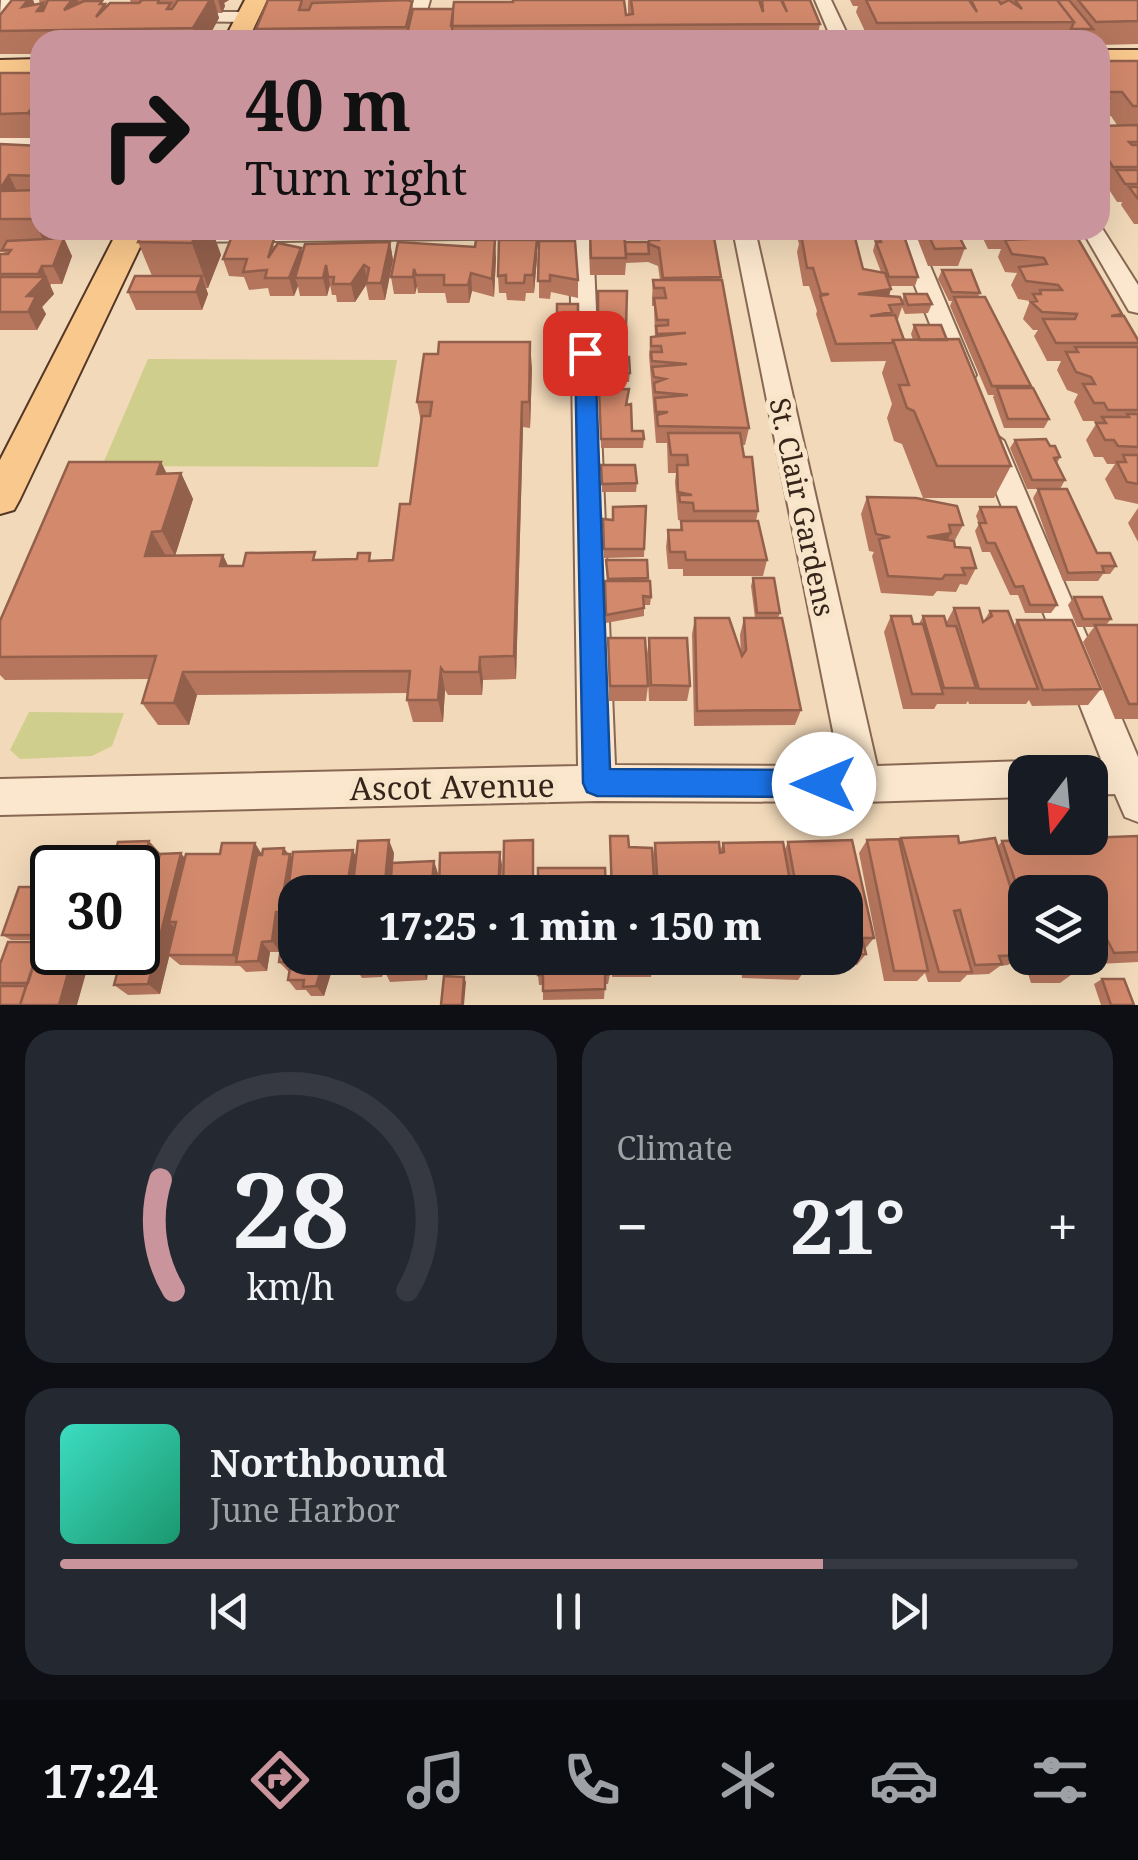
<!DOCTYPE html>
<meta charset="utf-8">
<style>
:root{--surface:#171b24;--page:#242831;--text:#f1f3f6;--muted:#9ea1a6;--line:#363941;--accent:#ca949d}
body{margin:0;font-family:"Noto Serif",serif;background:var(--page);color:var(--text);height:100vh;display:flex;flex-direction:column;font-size:38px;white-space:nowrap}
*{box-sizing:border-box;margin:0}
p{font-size:32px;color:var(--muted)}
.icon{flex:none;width:55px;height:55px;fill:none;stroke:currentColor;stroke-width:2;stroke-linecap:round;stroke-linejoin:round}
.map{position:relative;height:1005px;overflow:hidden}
.side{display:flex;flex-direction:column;gap:25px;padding:25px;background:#0d0f14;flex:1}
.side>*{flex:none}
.banner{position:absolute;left:30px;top:30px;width:1080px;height:210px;border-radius:30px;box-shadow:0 10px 40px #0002;background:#ca949d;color:#111;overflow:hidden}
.needle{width:65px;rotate:196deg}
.buttons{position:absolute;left:1008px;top:755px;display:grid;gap:20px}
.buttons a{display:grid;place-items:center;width:100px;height:100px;border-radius:20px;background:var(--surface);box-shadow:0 10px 40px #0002;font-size:50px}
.speed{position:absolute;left:30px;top:845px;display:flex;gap:20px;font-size:50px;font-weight:700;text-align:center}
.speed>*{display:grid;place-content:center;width:130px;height:130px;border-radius:50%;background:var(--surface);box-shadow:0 10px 40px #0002;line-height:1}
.speed .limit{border:5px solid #111;border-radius:15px;background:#fff;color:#111}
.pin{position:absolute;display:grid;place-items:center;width:85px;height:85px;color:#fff;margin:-42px;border-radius:20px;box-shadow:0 5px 15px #0006}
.me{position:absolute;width:110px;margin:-55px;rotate:270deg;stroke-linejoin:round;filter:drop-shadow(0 0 8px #0008)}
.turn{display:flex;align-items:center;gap:35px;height:210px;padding:0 50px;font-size:45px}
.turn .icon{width:130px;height:130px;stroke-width:2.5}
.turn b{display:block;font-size:70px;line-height:85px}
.big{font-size:75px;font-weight:800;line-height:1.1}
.side .widget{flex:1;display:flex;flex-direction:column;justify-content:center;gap:15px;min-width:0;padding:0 35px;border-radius:30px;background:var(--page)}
.side .dial{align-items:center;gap:0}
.dial svg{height:260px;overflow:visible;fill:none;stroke:var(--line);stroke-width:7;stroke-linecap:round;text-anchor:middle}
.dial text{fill:var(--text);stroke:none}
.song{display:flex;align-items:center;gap:30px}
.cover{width:120px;height:120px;border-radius:15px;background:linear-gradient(135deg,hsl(170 70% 55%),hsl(160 70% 35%))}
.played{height:10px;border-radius:5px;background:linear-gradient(90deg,var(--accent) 75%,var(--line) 75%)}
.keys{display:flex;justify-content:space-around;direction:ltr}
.heat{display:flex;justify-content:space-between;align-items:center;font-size:55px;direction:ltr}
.side .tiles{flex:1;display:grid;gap:25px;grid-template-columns:1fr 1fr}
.widget:last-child{grid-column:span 2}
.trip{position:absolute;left:278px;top:875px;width:585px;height:100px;border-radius:30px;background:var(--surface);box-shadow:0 10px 40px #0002;font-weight:800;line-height:100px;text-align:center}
.menu{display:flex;height:160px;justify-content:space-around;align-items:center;background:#090b0e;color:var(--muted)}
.menu .icon{width:70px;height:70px}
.menu .active{color:var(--accent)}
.menu b{font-size:45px;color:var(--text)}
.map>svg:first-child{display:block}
.green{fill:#cfce8d}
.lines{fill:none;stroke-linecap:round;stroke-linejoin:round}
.minor-casing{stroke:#886853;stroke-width:4}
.major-casing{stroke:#553728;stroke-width:4}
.minor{fill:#fbe7cd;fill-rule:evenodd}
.major{fill:#f9c88c;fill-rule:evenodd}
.wall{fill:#b5765d;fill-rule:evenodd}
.shaded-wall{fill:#93604c}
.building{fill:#d2896c;stroke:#93604c;stroke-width:2.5}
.route{fill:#1a73e8;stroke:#114b97;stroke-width:2.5}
.labels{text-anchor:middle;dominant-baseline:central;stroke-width:10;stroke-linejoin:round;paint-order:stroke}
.street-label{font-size:28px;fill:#362319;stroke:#f8e4c9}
.near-street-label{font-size:32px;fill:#362319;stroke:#f8e4c9}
</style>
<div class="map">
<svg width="1138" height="1005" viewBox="0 0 1138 1005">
<rect width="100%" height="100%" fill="#f1d9b9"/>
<path class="green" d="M148 359 397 360 378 467 102 466Z
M29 712 124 713 112 746 92 756 20 759 10 750Z"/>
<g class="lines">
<defs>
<path id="minor" d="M18 0 0 17 1 0Z
M414 0H430L425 18 410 14Z
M815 0H831L850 40H832Z
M178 12H249L258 17 249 22 172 21 169 17Z
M40 136V148L0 149V137Z
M1100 225 1138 285V313L1129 311 1082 230H1100Z
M165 230H701L690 237 593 238 615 765 840 766 733 230H755L877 766 1025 761 1041 772H1025V797L862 802 597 801 0 815V779L578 766 570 238 173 242 165 240Z
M893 230H915L976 375 972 381H954L950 375Z
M990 431 1004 441 1138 757V822L1125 817 1115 794 1090 795V772H1073L1077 765 1101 759 976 441Z"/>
<path id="major" d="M245 0H267L248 40H224Z
M1100 50H1138V64H1100Z
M40 59V73L0 74V60Z
M118 230H148L20 499 14 510 0 514V460Z"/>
</defs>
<use href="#minor" class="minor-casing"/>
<use href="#major" class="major-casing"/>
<use href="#minor" class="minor"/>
<use href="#major" class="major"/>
</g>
<path class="wall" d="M12 0H33L35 5 40 4 39 0H95L105 4 106 7 131 3 130 0H229L224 3 225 6 222 13H217L219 18 207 40H40V54H0V15Z
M268 0H377V1L412 2 413 9 626 15H628V0H810L820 24 817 40H259L256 29Z
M850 0H1138V44L1100 45V40H869L856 12 858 6H853Z
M1100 61H1138V224H1134L1121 205 1122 202H1117L1108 188 1109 184H1105L1100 176V126L1117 125 1111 116H1101L1100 119Z
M0 73H40L39 138H0Z
M0 144 40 146V230H62L57 239 72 256 62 284H51L50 286 54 294 42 307 46 314 37 330H0V254H5L4 252H0Z
M212 230 221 255 208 288H206L208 294 202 310H136L128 292 152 276 138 242Z
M795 230H853L852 234 863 269 881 272 873 251 875 243 872 235 874 230H902L918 277 915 286H890L889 296 902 301 904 294 932 304 928 313 905 314 902 307 897 322 904 340H913L911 334 914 325 1011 466 994 498H923L902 444 894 441 887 418 892 404 882 373 886 361 831 362 816 314 817 311 809 286H803L797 252 799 244Z
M914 230H956L965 248 958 266H928Z
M979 230H1072L1069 237 1138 340V504L1115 499 1105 479 1115 464H1107L1103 457H1094L1086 440 1096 424 1094 421H1083L1074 402 1078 394 1067 390 1057 370 1061 361H1047L1034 336 1038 330H1033L1023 319 1030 301 1018 299 1011 285 1017 273 1005 272 998 257 1001 249H988Z
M658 232 721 277 749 428 745 445H742L758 511 756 521 767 560 763 576H683V569H668L666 547 668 530H680L681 521H690L678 520 675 482 676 473H668L667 443H656L649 355 651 337H655L654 306H652V298L653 280H660L658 266 648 262 626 263 625 275H590L589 250 590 233 648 250 649 240H657Z
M539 241 578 280V298L551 292 550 299 539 298Z
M390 242 393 260 385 300H369L366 285 355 302H337L336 295H332L330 285 327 296H300L298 286 294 296H270L268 288 249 290 244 277 229 276 223 259 277 245 302 254Z
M496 258 494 297 472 291 469 303H447L445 293H418L417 286 415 294H394L391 277Z
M537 258 534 293H526L525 301 507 300 506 293H499L498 276Z
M942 270 980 293 978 297 1031 386 1030 388 1049 419 1044 428H1004L993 397 994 395H988L950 306 952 301H949L938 279Z
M598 291H627L626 338H598Z
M557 304H578V324L557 325Z
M602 358 630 373 629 382H603Z
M532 368 530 428 523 427 516 679 483 680 482 695H448L445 690 443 722H413L407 700 408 693 197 695 189 725H158L142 703 149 679 5 680 0 675V621L161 462 167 474 181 473 193 499 175 556 223 555 228 566 317 560H393L410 504 421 422 417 402Z
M629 389 627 405 632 431 644 439 643 448H601L599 399Z
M1015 440 1050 446 1060 457 1057 463 1065 480 1060 489H1027L1010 448Z
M601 465 637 483 636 492H602Z
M1038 489 1097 553 1116 566 1110 574H1103L1098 581H1063L1033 498Z
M867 497 963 525 954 542 955 547 976 568 967 585 960 584 956 592 937 591 933 596 881 593 872 556 874 552 869 551 861 514Z
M646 506 644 557 604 558 603 519 612 520 613 507Z
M980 507 1057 605 1051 613H1025L1018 595H1010L990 552H982L975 531 979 524 976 516Z
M1138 508V542L1128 523Z
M606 560H647L651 597 650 605H644V616L606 623 605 590 607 581Z
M753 578 780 613 778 618 801 710 795 725 694 726 692 634 695 618 741 654 740 635 744 618H755L751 586Z
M1074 597 1111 619 1106 625H1138V719H1115L1083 642 1094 627H1077L1068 605Z
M954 608 983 622 990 611 1014 626 1017 620 1101 689 1088 705 1032 706 1029 700 1026 704H969L968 701 966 704H937L934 709H903L884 632 891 616 913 624H919L923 616 946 623Z
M608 638 648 686 646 701H609Z
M649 638 690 686 687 701H649L647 654Z
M610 836 655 892H610Z
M1138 836V962L1098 964 1086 972H1075L1060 983H1031L1017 940 1021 955 1008 965 1000 966 989 974 967 975 960 982H928L925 973 917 981H884L859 853 867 840H899L901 838 998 846 1002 841ZM1025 892H1090V958H1025Z
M852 840 874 938 865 949 866 954 857 965 834 966 832 958H845V892H655L653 856 655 843 719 842 720 851 723 843 783 842 785 849 788 842Z
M284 848 292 858 356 856 394 853 393 863 434 861 438 874 436 892H295V958H344L342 970H332L324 996H311L306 990H296L288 980 289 972 279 962 280 952H270L267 971 246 972 240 966 180 965 169 956 160 994 128 995 114 985 117 974H108L94 964 138 952 66 868 104 850 113 859 161 854 185 858 262 854Z
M47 887 52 891V899L39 940H11L2 935Z
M349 958H384L382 977 362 978 355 967 356 960H351Z
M429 958 427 980 390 982 385 972Z
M491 958 490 972 440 974 436 963Z
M501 958H527V975H503Z
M612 958H653V967L651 977H612Z
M659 958H729V959L724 970 660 969Z
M740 958H803L805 970 798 980 742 978Z
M0 964 77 1005H0Z
M610 974 608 984H605L604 999 543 1000V985H539L538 975Z
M1102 979 1134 1005H1101L1094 984Z"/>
<path class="shaded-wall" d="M28 0H33L37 11 43 3 52 26 22 7Z
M72 0H78L84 18 64 10Z
M210 0H214L219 18 207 40H197L193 28Z
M218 0H229L224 3 225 6 222 13Z
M40 97V137L39 138 28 113Z
M9 175 25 208 0 193V189Z
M40 208V230H62L49 252 33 219Z
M198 230H212L221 255 208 288 192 243Z
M64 238 72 256 62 284 53 266Z
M495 240 496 258 494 297 492 279Z
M537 240V258L534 293 533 275Z
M390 242 393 260 385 300 381 283Z
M301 248 305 265 295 278 298 286 294 296 289 278Z
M326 265 330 285 327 296 323 278Z
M364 265 368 283H366V285L355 302 351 284Z
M42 266 54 294 42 307 46 314 37 330 28 312 27 296 42 280 38 274Z
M414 269 417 286 415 294 413 277Z
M471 273 472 291 469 303 468 285Z
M202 276 208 294 202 310 196 292Z
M891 289 886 307 858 294Z
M530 342 532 368 530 428 529 402Z
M522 402 523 427 516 679 514 656Z
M161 462 173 487 157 474Z
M181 473 193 499 175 556 162 531Z
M152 532 166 556H145Z
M951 533 943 550 927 537Z
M223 555 234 579 220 566Z
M480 657 483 680 482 695 479 672Z
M441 668 445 690 443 722 438 700Z
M183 672 197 695 189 725 174 703Z
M389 840 394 853 390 892H384Z
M149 841 161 854 154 881 142 869Z
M255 843 263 856 239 962 233 955Z
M284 848 289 857 290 854 298 866 289 923 280 912Z
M104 850 116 863 115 868H99Z
M353 850 359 863 355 892H346Z
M500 852 502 865 501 892H498Z
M181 853 191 866 176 922H169L176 929 160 994 148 984Z
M434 861 438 874 436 892H431Z
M47 887 52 891V899L39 940 31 935Z
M276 912 285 923 280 952 272 941Z
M262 942 270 952 267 971 258 961Z
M74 952H92L77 1005H59Z
M335 958H344L342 970 335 960Z
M377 958H384L382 977 376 967Z
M424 958H429L427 980 422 970Z
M324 960 332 970 324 996 316 986Z
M464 977 466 982 464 1005H462Z"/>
<path class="building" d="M12 0H28L22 7 43 3 37 11H43L48 0H72L64 10 84 1H102L100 4H105L96 17 110 3H139L142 0H159L158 3H171L167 9H172L178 0H210L193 28 0 31V15Z
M268 0H302L299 10H309L312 3 408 0 412 2 406 27 256 29Z
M513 0H624L626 15 633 14 631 0H759L763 12 762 0H781L787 12 782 0H810L820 24 451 26 454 2H513Z
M866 0H969L977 12 971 0H998L1001 4 1009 0 1022 9 1015 0H1057L1074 22 877 23Z
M1057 0H1069L1093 29H1071L1074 22Z
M1078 0H1138V21L1096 22Z
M413 9H453L452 34H407Z
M1100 61H1138V106H1133L1122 92H1106L1100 86Z
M0 73H40V97L28 113 0 114Z
M1100 87 1109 98 1100 99Z
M1138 125V142H1129L1132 145H1138V167H1113L1100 146V143H1106L1100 134V126Z
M0 144 40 146V176L9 175 0 189Z
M1116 170H1138V184H1125Z
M1129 187H1138V199Z
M40 190V208L33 219H0V191Z
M144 230H198L192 243 138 242Z
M806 230H846L847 234H854L863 269 885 273 891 289 858 294 900 297 903 304 889 305 892 312 870 316 895 315 904 340H893L892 343 836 344 820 296 829 294H821L813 268H807L801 234H811Z
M876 230H902L918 277H889L876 242H881Z
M926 230H956L965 248 935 249Z
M995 230H1048L995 231Z
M624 232 626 258H591L590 233Z
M658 232H713L721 277 663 278 659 248 649 244V240H659Z
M232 236H275L268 258 278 243 301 248 289 278H265L267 270 243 272 247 259H223Z
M1077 237 1122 314 1111 316H1124L1138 340V343H1056L1043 319H1075L1077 314 1042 312 1031 302 1037 301 1033 294H1041L1040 290H1062L1058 285 1026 281 1019 267 1047 264 1044 258 1012 254 1005 240Z
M64 238 53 266H42L38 274H0V254H8L11 250H2L7 241Z
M476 240H495L492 279 471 273 468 285H444V275H416L414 269 413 277H391L398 242 475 247Z
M499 240H537L533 275H525L524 283H506V275L498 276Z
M539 241H575L578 280 550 275V281H538Z
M390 242 381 283H366L369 268 364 265 351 284H333L334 277H328L326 265 323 278H295L305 244Z
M625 242H648L649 254H626Z
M942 270H971L980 293 952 292Z
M135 276H202L196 292H128Z
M0 277H45L27 296H36L28 312H0Z
M653 280H722L749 428 658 426 657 415 668 412H656L655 398 688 395 655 392 654 383 665 379 654 377 652 367 687 364 652 361 651 352H662L661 346H651V337L686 333 657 334 656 326 668 325V320H657L654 298H666L664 288H654Z
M598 291H627L626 329H598Z
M904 294H927L932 304 908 305Z
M954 297H985L1031 386H992Z
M557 304H578V315L557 316Z
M914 325H941L947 340H920Z
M959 339 1011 466H937L914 411 907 408 899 385H909L893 340Z
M439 342H530L529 402H522L514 656 480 657 479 672H444L441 668 438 700H407L410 671 183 672 174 703H142L156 656 0 657V621L69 462H161L157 474 181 473 162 531 152 532 145 556 223 555 220 566H243L246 553 315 552 313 560 357 559 358 553H370L369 561 393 560 400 504H410L422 416H430L432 402H417L424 354H438Z
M1075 347H1138V410H1108L1104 403H1094L1083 384H1095L1091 377 1076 372 1066 352H1078Z
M629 357 630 373 603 374 602 358Z
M997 388H1033L1049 419H1008Z
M629 389 626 405 631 404 632 431H643L644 439H601L599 390Z
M1127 414H1138V447L1118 446 1114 440H1105L1096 423H1106L1102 417H1129Z
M668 433H740L744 457H752L758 511H694L693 503 680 502 679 495H692L678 492 677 465H688L687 455H671Z
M1046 439 1050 446H1055L1060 457 1054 458 1065 480H1032L1015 440Z
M1123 455H1138V484L1127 482 1117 462H1126Z
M601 465H635L637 483 602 484Z
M1038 489H1067L1097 553H1110L1116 566H1102L1104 572 1068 573Z
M867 497 916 498 957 506 963 525H949L951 533 927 537 954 541 955 547 970 548 976 568H962L965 575H945L942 579 888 576 879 539 890 537 876 534Z
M646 506 644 549H604L603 519 613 520V507Z
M980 507H1016L1057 605H1030L1023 586 1015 587 995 543H987L979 523H986Z
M681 521H758L767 560H686L685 552H670L668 530H682Z
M606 560H647L648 578 608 579Z
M753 578H774L780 613H757Z
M605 581H650L651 597 643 596 644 608 606 615Z
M1074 597H1102L1111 619H1083Z
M954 608H979L983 622 992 616 990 611H1008L1038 689H979Z
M891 616H911L913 624H923L943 694H912Z
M923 616H944L947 626H956L976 688H944Z
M695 618H729L742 656 746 650 744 618H782L801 710 697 711Z
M1017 620H1072L1101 689 1043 690Z
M1095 625H1138V704H1129Z
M608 638H645L648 686H610Z
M649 638H687L690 686 651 685Z
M610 836H628L629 847 652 848 655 892H612Z
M958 836 959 843 995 838 1025 933 1015 934 1021 955 999 956 1002 964 975 965 960 910 954 911 972 972H939L901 838Z
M1138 836V952L1114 953 1090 906V892H1025V911L1002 841Z
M899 839 928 971H894L867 840Z
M389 840 384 892H352L358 841Z
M533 840V892H503L504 841Z
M852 840 874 938H862L866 954 845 955V892H797L788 842Z
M149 841 142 869H156L160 854 181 853 148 984 114 985 123 952H138V868H111L118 842Z
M719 842 720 853 724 852 723 843 783 842 792 892H658L655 843Z
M222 843H255L233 955H168L176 922H169L186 854H220Z
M284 848 283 854H290L280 912H276L272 941 262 942 258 961 236 962 257 855H262L263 849Z
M71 850H104L99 868H66Z
M353 850 346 892H295V958H335V960H324L316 986 303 987 304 980H288L291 962H279L293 852Z
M500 852 498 892H439L440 853Z
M434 861 431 892H390L392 863Z
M538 868H605L606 892H538Z
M19 887H47L31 935H2Z
M52 908V952H74L59 1005H20Z
M1090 928 1102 961 1074 962 1076 973H1045L1040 958H1090Z
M8 942H41L28 983H0V964Z
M97 952H120L116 964H94Z
M356 958H377L376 967H355Z
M386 958H424L422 970 385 972Z
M436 958H488V961L436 963Z
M501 958H526V965H501Z
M538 958H609L610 974 605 975V989L543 991V975H538Z
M613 958H653V967H614Z
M746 958H803L805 970 748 967Z
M444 976 464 977 462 1005H441Z
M1102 979H1124L1134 1005H1111Z
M0 986H26L20 1005H0Z"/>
<path class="route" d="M585 346 595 353 610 769 824 770 834 774 838 784 834 793 824 797 597 796 587 792 583 783 575 353Z"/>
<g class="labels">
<g class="street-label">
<text transform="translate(803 507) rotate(78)">St. Clair Gardens</text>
</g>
<g class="near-street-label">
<text transform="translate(452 786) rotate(-1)">Ascot Avenue</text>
</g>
</g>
</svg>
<div class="buttons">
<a><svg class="needle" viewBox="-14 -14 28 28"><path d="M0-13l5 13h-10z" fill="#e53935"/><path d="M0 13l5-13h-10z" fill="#9ea1a6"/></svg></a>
<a><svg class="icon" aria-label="layers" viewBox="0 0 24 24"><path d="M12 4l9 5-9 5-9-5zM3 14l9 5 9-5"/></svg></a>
</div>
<div class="speed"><div class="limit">30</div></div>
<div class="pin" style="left:585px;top:353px;background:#d93025"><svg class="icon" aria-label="arrive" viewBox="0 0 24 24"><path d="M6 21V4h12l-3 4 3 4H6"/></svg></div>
<svg class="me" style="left:824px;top:784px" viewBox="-20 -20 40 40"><circle r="19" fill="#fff"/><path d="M0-13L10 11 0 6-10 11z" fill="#1a73e8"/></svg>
<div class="trip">17:25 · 1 min · 150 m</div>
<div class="banner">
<div class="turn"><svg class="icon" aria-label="right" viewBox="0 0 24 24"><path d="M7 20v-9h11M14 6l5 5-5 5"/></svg><div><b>40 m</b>Turn right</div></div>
</div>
</div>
<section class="side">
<div class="tiles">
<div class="widget dial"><svg viewBox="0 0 100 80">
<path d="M14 69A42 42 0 1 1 86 69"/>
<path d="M14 69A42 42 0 0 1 10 35" stroke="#ca949d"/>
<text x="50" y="56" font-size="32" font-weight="700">28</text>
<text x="50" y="72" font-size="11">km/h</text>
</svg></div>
<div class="widget"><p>Climate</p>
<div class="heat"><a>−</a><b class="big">21°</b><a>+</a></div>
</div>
<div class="widget">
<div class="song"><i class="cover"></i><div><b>Northbound</b><p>June Harbor</p></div></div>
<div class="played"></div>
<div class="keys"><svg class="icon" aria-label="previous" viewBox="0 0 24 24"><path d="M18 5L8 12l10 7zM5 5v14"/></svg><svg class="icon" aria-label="pause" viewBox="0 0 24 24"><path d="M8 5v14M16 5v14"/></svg><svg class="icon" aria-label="next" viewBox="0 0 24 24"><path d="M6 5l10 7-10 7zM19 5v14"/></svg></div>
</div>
</div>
</section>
<nav class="menu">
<b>17:24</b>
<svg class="icon active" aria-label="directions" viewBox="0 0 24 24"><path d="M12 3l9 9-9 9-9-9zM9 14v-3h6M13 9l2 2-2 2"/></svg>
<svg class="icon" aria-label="music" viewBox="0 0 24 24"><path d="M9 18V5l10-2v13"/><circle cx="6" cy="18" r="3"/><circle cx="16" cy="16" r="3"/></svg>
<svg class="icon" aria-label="phone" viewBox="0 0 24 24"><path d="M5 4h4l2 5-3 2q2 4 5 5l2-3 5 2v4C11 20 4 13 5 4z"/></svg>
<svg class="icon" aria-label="climate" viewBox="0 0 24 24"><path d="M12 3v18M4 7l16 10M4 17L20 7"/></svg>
<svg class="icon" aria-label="car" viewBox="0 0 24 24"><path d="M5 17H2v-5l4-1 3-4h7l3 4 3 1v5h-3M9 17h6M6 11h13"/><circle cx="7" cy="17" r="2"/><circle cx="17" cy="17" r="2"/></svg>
<svg class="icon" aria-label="filters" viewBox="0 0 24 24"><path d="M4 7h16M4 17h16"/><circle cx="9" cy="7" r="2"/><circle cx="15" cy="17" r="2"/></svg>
</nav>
